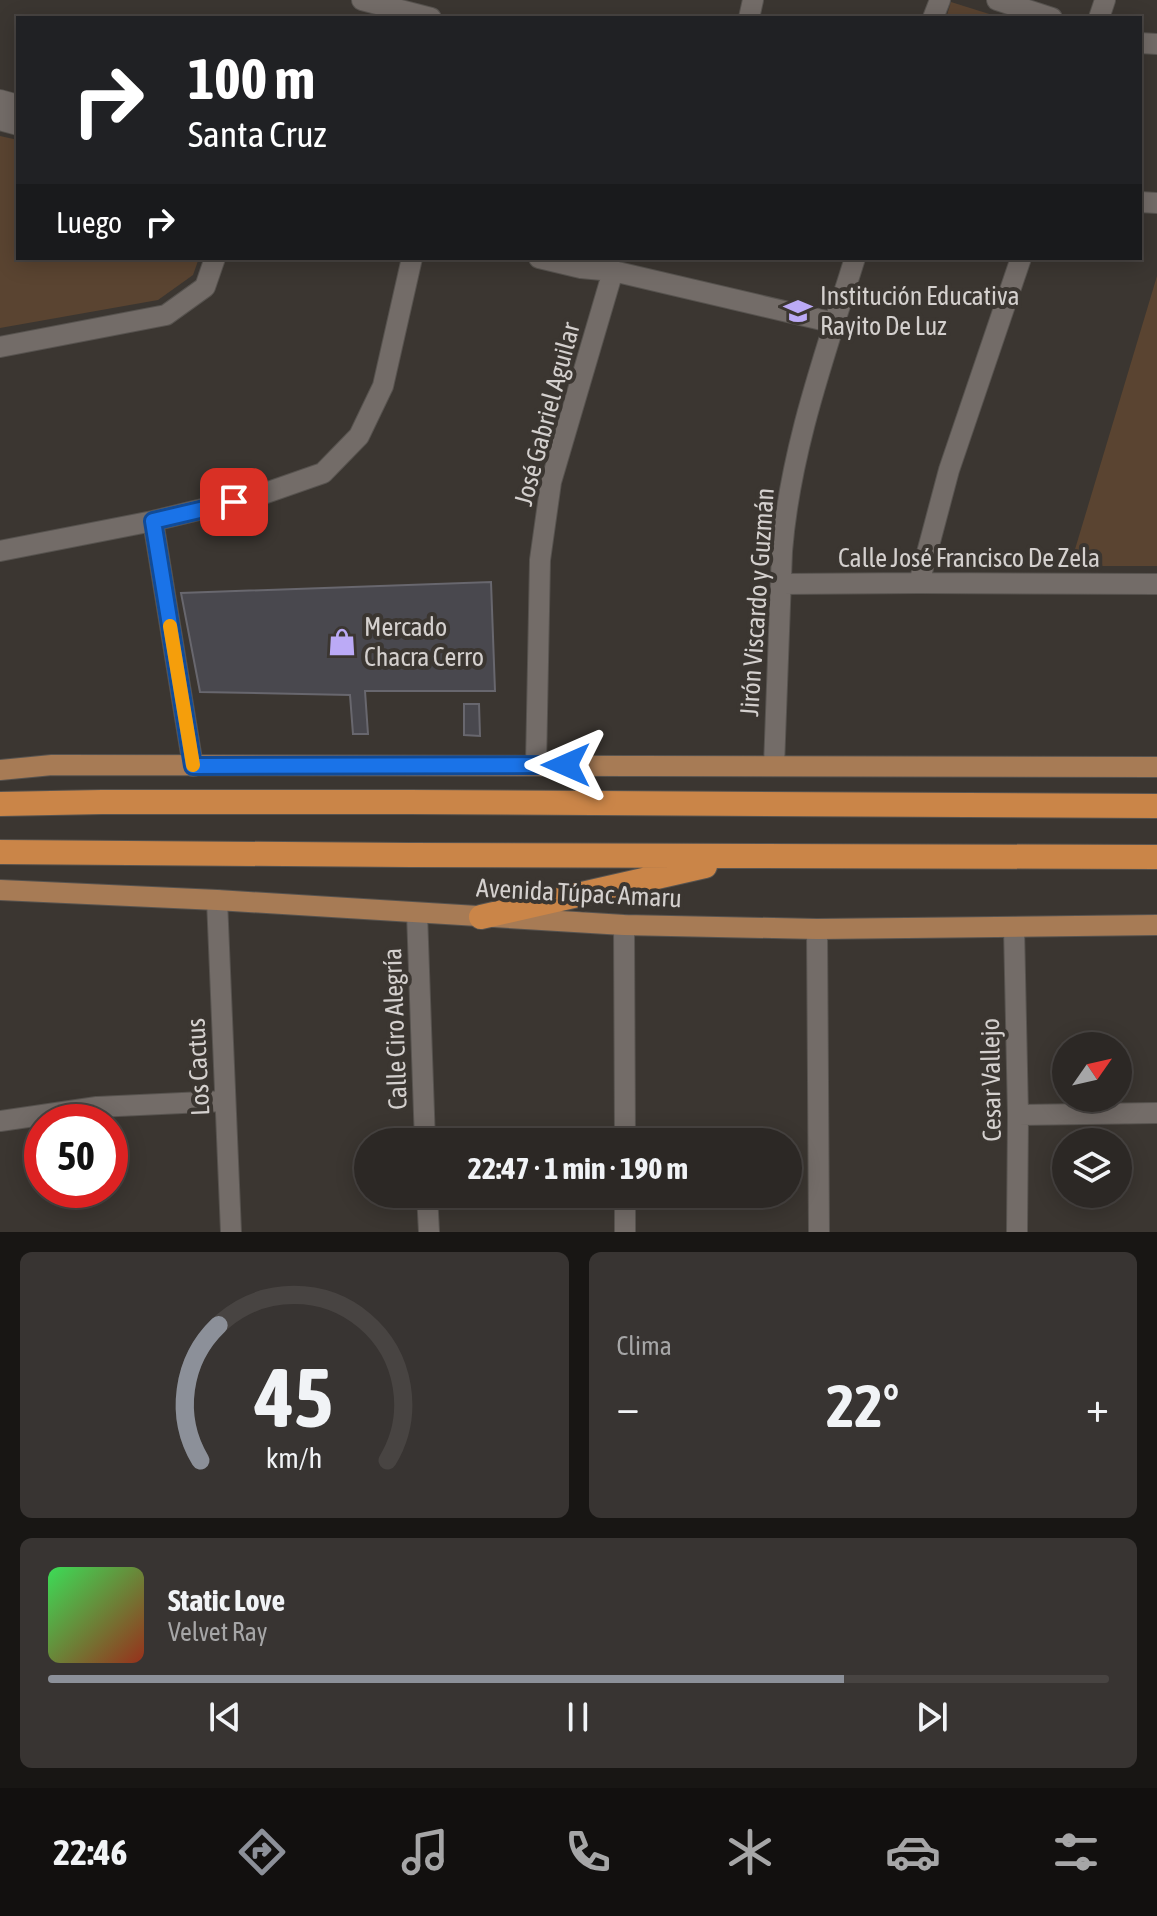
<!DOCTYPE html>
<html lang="es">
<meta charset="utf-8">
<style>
:root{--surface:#2c2825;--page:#383432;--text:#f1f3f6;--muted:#a6a6a7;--line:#484442;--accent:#8c9099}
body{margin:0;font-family:"Asap Condensed",sans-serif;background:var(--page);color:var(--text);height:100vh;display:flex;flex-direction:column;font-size:30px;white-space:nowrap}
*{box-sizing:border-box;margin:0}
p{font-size:26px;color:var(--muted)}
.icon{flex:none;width:44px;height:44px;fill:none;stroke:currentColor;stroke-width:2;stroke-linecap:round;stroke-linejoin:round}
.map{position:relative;height:1232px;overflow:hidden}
.details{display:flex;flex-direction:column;gap:20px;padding:20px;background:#181614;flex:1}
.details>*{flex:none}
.hud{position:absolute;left:16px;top:16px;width:1126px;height:244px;border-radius:0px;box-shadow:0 4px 20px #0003,0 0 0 2px var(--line);background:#202124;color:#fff;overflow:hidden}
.needle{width:52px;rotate:56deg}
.buttons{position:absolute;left:1052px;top:1032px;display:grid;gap:16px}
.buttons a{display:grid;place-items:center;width:80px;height:80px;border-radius:50%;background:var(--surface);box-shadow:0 4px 20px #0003,0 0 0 2px var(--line);font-size:40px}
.speed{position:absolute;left:24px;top:1104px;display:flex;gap:16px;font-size:40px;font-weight:700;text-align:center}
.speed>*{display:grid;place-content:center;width:104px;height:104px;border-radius:50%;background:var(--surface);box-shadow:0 4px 20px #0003,0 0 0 2px var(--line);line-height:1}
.speed .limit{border:12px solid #d22;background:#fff;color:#111}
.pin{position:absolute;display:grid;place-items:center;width:68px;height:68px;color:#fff;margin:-34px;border-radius:16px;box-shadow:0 4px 12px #0006}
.me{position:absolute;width:88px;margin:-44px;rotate:270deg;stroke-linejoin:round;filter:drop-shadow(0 0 6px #0008)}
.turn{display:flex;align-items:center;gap:28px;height:168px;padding:0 40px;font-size:36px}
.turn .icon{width:104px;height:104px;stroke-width:2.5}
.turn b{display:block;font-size:56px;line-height:68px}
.then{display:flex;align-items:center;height:76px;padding:0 40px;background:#0003;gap:16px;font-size:30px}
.big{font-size:60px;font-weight:700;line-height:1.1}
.details .widget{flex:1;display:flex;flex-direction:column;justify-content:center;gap:12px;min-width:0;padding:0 28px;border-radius:12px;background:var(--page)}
.details .dial{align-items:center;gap:0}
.dial svg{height:208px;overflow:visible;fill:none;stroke:var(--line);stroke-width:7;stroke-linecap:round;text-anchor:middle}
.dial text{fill:var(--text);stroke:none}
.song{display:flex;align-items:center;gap:24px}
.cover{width:96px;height:96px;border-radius:12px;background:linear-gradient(135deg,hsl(130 70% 55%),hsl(10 70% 35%))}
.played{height:8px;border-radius:4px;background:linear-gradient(90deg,var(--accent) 75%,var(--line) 75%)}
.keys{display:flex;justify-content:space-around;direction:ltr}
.heat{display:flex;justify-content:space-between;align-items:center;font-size:44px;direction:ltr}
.details .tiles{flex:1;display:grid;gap:20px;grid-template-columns:1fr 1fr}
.widget:last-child{grid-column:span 2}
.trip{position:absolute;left:354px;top:1128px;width:448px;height:80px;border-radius:40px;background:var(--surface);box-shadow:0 4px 20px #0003,0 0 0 2px var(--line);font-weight:700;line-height:80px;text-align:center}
.dock{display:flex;height:128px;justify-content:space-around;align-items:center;background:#12100f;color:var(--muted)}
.dock .icon{width:56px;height:56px}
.dock .selected{color:var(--accent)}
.dock b{font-size:36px;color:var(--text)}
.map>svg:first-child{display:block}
.green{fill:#5a4431}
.building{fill:#49484e;stroke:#68676e;stroke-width:2}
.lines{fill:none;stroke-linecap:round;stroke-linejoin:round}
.minor-casing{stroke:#57534f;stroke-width:22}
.major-casing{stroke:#57534f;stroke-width:22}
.highway-casing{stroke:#57534f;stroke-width:26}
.minor{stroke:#736c68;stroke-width:20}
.major{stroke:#a77b55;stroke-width:20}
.highway{stroke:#ca8548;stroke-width:24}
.route-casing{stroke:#114b97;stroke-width:20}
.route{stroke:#1a73e8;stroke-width:14}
.slow{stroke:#f59e0b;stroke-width:14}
.labels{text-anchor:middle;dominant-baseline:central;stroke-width:8;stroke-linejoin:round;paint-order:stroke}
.poi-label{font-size:26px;fill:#d4d0ce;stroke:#3b3631;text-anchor:start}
.street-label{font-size:26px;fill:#d4d0ce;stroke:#3b3631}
</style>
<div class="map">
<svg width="1157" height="1232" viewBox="0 0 1157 1232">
<rect width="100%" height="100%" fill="#3b3631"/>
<path class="green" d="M951 2 1002 18H946Z
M0 136 18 140V258H199L193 275 158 300 0 328Z
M1157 276V566H1070Z"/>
<path class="building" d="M491 582 495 691H365L368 734H353L350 695 200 692 181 593Z
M464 704H479L480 736 464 735Z"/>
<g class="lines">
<defs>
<path id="minor" d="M362 0 431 18
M997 0 1052 18
M749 18 753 0
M933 18 940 0
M1099 18 1105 0
M1140 43 1157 44
M0 100 18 105
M0 120 18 125
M1140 202 1157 203
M539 258 581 268 613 271 835 323
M0 347 166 315 205 287 215 258
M153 521 193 766
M0 551 153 521 260 495 323 473 359 436 383 386 412 258
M919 583 949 470 1021 258
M781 584 919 583 1157 584
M536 765 540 560 551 482 613 271
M774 766 782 551C790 451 825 354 855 258
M217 900 231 1232
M417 913 425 1142
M624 925 625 1142
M1014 928 1018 1115 1017 1232
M817 929 819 1232
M1018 1115 1157 1113
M0 1121 97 1107 225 1101
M427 1194 429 1232
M625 1194V1232"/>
<path id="major" d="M0 770 52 765 1157 767
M0 890 217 900 624 925 817 929 1157 925"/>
<path id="highway" d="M0 804 102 802H408L1157 806
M0 852 409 855 1157 857
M481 917 705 866"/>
</defs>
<use href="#minor" class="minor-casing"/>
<use href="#major" class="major-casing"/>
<use href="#highway" class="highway-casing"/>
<use href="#minor" class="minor"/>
<use href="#major" class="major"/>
<use href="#highway" class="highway"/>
</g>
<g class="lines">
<defs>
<path id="route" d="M234 502 153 521 193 766 566 765"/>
</defs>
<use href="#route" class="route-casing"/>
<use href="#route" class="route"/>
<path class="slow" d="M170 626 193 765"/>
</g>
<defs>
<symbol id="school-bare" viewBox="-9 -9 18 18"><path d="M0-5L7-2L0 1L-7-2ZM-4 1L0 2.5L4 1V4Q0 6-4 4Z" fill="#bbaaf6" stroke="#3b3631" stroke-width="2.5" paint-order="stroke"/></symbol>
<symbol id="shop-bare" viewBox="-9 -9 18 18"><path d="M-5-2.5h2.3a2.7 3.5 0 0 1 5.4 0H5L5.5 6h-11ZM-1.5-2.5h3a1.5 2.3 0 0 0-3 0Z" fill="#bbaaf6" stroke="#3b3631" stroke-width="2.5" paint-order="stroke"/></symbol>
</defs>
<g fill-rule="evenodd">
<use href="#school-bare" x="778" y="291" width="40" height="40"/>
<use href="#shop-bare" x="322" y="622" width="40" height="40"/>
</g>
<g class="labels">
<g class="poi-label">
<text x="820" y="296">Institución Educativa<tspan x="820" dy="30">Rayito De Luz</tspan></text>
<text x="364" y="627">Mercado<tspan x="364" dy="30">Chacra Cerro</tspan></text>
</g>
<g class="street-label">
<text transform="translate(547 414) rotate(-75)">José Gabriel Aguilar</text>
<text x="969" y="558">Calle José Francisco De Zela</text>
<text transform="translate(757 602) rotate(-86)">Jirón Viscardo y Guzmán</text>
<text transform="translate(579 893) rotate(3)">Avenida Túpac Amaru</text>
<text transform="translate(395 1029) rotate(-92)">Calle Ciro Alegría</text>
<text transform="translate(198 1067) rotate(-93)">Los Cactus</text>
<text transform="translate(991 1080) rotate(-91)">Cesar Vallejo</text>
</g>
</g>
</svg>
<div class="buttons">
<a><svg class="needle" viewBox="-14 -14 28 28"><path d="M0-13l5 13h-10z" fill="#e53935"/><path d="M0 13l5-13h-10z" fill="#a6a6a7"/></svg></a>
<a><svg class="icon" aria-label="layers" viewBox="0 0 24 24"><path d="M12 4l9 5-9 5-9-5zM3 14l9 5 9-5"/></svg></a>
</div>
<div class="speed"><div class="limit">50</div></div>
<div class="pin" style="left:234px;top:502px;background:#d93025"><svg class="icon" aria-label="arrive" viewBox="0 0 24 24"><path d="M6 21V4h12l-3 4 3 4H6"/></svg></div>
<svg class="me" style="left:566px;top:765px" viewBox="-20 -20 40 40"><path d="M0-17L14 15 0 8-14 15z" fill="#1a73e8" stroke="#fff" stroke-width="4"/></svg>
<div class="trip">22:47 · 1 min · 190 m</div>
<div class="hud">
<div class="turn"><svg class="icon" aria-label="right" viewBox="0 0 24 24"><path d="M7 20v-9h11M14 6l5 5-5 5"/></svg><div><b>100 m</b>Santa Cruz</div></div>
<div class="then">Luego<svg class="icon" aria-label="right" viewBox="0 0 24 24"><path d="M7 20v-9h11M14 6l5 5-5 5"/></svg></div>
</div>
</div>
<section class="details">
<div class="tiles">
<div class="widget dial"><svg viewBox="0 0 100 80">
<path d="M14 69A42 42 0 1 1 86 69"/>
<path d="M14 69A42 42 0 0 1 21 17" stroke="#8c9099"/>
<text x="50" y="56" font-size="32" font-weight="700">45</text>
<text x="50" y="72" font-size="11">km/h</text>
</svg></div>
<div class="widget"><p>Clima</p>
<div class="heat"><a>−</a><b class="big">22°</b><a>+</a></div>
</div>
<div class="widget">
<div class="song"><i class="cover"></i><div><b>Static Love</b><p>Velvet Ray</p></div></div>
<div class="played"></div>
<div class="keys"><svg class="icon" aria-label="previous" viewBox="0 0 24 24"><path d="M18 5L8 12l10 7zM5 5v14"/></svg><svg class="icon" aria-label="pause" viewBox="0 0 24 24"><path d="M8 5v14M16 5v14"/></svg><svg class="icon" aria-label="next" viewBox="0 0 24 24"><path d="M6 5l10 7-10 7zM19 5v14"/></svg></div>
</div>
</div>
</section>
<nav class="dock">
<b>22:46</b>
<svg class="icon selected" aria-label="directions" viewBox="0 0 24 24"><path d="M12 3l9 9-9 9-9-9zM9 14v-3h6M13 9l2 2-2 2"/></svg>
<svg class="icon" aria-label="music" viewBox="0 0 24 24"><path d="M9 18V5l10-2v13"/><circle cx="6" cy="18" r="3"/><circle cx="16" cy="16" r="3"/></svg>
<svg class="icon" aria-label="phone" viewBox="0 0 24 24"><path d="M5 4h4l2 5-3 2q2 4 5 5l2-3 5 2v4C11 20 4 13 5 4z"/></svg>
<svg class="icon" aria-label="climate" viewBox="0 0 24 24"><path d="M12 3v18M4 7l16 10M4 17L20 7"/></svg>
<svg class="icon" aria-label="car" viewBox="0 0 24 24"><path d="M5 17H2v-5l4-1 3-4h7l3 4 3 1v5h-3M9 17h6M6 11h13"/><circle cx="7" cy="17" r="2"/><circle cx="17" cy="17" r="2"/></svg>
<svg class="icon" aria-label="filters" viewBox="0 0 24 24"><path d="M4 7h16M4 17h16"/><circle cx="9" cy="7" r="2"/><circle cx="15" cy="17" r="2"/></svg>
</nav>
